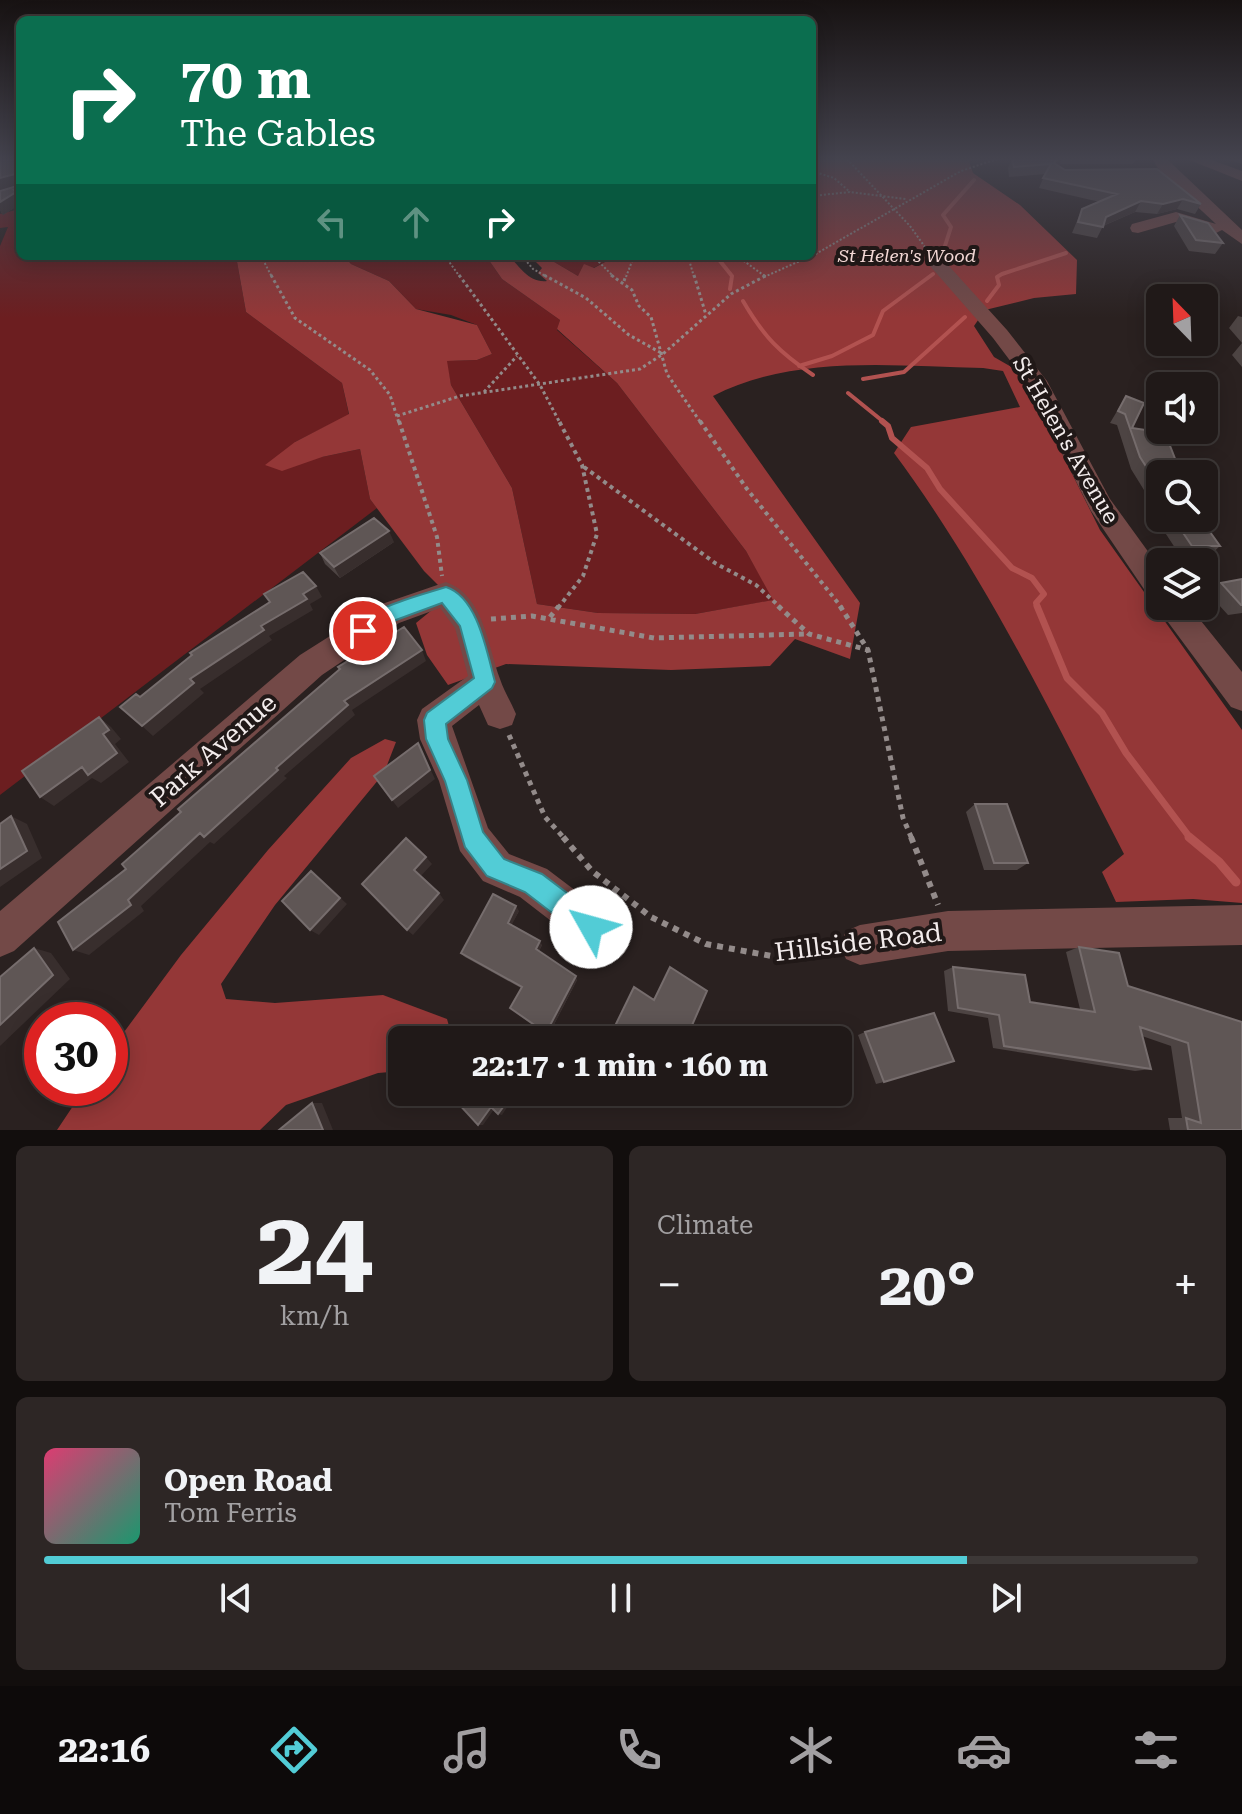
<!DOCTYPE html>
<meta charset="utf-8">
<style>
:root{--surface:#201918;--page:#2d2625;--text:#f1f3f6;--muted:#a2a0a2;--line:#3d3837;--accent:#52ccd6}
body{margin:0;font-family:"Roboto Serif",serif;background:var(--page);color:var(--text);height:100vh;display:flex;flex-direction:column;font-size:30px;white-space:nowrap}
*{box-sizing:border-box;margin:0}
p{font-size:26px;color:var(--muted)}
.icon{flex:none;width:44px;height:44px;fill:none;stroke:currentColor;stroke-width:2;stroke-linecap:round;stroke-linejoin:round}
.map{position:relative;height:1130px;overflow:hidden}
.sheet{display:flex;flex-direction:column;gap:16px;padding:16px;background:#120e0d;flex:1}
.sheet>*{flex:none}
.hud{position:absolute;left:16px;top:16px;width:800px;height:244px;border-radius:12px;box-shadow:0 4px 20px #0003,0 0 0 2px var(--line);background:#0b6e4f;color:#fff;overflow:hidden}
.needle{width:52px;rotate:337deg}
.buttons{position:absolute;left:1146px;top:284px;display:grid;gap:16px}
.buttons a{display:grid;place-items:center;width:72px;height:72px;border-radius:12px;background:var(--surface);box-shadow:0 4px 20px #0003,0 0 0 2px var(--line);font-size:40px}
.speed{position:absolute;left:24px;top:1002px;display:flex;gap:16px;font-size:40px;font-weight:700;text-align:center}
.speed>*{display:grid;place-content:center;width:104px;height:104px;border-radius:50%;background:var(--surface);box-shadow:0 4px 20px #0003,0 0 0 2px var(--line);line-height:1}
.speed .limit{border:12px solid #d22;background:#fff;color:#111}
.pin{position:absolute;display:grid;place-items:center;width:68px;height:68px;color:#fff;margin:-34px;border:4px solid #fff;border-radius:50%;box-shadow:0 2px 8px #0007}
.me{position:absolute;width:88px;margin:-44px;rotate:308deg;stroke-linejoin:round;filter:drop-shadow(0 0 6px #0008)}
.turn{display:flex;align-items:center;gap:28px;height:168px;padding:0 32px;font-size:36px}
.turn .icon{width:104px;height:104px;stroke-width:2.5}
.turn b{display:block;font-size:56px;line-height:68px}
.lanes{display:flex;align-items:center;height:76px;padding:0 32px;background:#0003;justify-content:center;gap:40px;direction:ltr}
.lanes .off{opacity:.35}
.big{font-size:60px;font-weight:700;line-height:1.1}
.sheet .widget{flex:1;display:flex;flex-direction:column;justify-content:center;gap:12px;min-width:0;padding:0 28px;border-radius:12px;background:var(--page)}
.sheet .dial{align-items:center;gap:0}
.dial b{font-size:104px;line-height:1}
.song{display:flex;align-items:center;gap:24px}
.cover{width:96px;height:96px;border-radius:12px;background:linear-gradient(135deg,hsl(340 70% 55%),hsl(160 70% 35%))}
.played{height:8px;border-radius:4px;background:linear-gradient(90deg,var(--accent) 80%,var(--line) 80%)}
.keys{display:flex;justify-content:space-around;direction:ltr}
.heat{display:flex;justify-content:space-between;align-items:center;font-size:44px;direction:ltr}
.sheet .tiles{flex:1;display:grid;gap:16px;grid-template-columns:1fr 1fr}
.widget:last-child{grid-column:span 2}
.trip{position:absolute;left:388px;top:1026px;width:464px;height:80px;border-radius:12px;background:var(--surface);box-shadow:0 4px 20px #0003,0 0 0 2px var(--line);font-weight:700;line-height:80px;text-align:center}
.tabs{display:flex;height:128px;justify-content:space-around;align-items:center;background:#0d0a0a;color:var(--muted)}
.tabs .icon{width:56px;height:56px}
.tabs .active{color:var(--accent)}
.tabs b{font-size:36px;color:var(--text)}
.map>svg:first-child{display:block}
.green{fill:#6c1e20}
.forest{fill:#943737}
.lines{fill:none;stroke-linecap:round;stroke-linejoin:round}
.stream-far3{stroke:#b25250;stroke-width:4}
.stream-far2{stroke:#b25250;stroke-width:6}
.stream-far1{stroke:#b25250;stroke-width:7}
.stream{stroke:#b25250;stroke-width:9}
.path-far4{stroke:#938b8a;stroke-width:2;stroke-dasharray:2 2;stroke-linecap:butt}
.path-far3{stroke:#938b8a;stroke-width:3;stroke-dasharray:3 3;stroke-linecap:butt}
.path-far2{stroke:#938b8a;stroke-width:4;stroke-dasharray:4 4;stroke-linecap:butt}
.path-far1{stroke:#938b8a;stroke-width:5;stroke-dasharray:5 5;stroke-linecap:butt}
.path{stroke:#938b8a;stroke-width:6;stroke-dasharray:6 6;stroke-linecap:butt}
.minor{fill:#734947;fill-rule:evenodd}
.wall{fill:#4d4443}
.shaded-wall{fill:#382e2d}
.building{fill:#5f5655;stroke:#766d6d;stroke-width:2}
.route{fill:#52ccd6;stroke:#35858b;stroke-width:2}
.labels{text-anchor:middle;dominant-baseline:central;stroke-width:8;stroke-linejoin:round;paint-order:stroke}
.far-park-label{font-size:18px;font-style:italic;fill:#f2d7d4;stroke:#201817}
.street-label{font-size:22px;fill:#f3ecec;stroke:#201817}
.near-street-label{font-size:26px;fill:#f3ecec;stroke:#201817}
</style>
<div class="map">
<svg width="1242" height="1130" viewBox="0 0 1242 1130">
<rect width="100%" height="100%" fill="#2a2120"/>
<path class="green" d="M20 209V256H236L246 312 342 383 349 415 295 442 322 457 360 449 370 499 377 508 0 795V246L8 227 0 228V214Z
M344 256H486L502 279 560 320 557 330 617 383 746 551 774 600 695 614 598 613 537 604 512 488 451 385 446 361 477 360 492 354 477 325 451 315 416 309 389 281 351 264Z
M544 256H616L578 276Z"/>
<path class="forest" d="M812 159H975L969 161 973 173 1020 205 1077 260 1076 294 1034 298 985 310 974 326 994 357 1022 373 1100 530 1242 730V903L1193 899 1116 902 1102 872 1124 854C1053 717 986 577 894 453L911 427 1020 407 1003 371 983 368C895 366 794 354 713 396L860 603 850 659 795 639 770 666 671 670 506 664 448 685 427 655 416 623 449 596 424 571 370 499 360 449 322 457 282 471 265 465 295 442 349 414 342 383 246 312 236 256H344L351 264 389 281 416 309 477 325 492 354 477 360 447 361 451 385 512 488 537 604 598 613 695 614 773 600 746 551 617 383 557 329 560 320 502 279 486 256H509C520 267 529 283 547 281L538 273 542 268 530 256H544L578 276 584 264 594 268 616 256H812Z
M385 739 396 742 384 773 275 905 221 984 226 999 275 1003 383 995 447 1019 453 1040H402V1071L378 1073 286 1105 260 1130H57L85 1088H110V1051L181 955 268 850 351 758Z"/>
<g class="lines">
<path class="stream-far3" d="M943 252 951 227 943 215 974 180
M716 256 732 276 730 289
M743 301C764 337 779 352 813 375
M987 301 999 285 997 277 1002 274 1066 253
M799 366 832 356 873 335 883 311 933 274
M863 379 904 372 965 317
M848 393 885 423"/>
<path class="stream-far2" d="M882 421 888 426 892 438 927 468 940 489 1012 568 1032 578 1044 594 1036 603 1038 608"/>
<path class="stream-far1" d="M1037 606 1067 678 1102 713 1126 753 1191 839"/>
<path class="stream" d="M1189 837 1219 862 1236 882"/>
<path class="path-far4" d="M847 159 910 226 925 247
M812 171 834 178 850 192
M812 196 850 192 906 199
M261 256 272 277
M445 256 460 277
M522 256 533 269 547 277
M593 256 614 277
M688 256 694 277
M737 256 766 277
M812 256 961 171 997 159
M626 277 634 256
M764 277 811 256"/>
<path class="path-far3" d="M271 275 295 318 370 370 390 395 399 423
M459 275 540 385 560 423
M544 275 586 298 629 335 663 354
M611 275 632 290 639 306 651 317 667 374 701 423
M694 275 706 315
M763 275 766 277
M624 281 626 275
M484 392 517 356
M397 416 460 396 640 369 663 354 731 294 767 275"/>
<path class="path-far2" d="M399 421 437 537 442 576
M700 421 747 489 842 608
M584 467 715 563 756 585 781 608
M558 608 583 576 597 534 582 465 559 421"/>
<path class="path-far1" d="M778 606 809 634 868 650
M840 606 868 650 903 818 912 839
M550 617 559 606
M491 619 532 616 654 638 807 634
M509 735 545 817 565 839"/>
<path class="path" d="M563 837 592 871 651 917 706 944 777 957 834 949
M911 837 938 905"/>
<path class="minor" d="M1152 159H1167L1242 230V244L1222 230 1214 234 1176 222 1138 233 1132 232 1130 228 1132 224 1176 212 1216 224 1162 174Z
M1187 159H1209L1242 171V181Z
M933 254 939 255 1007 330 1047 381 1110 499 1160 568V606H1189L1242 672V711L1231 707 1162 614 1157 606 1160 601 1150 598 1091 511 1026 382 993 338 924 259Z
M446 582C484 595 488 647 500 679 504 691 511 702 516 714L512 725 500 729 488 725 479 705 452 726 488 828 509 854 547 869 605 913 611 927 605 941 591 947 577 941 520 897 483 881 460 851 439 781 420 739 417 720 422 709 468 676 455 628 440 608 399 623 322 675 14 951 0 957V911L300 655 379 605Z
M1242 905V945L948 951 860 965 846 959 840 945 846 931 860 925 948 911Z"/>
</g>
<path class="wall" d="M20 159V204L3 215 0 210V191L17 186Z
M1012 159H1136L1133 164H1060L1058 166 1065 170 1201 204 1195 214 1177 209 1157 214 1135 212 1103 226 1097 238 1072 233 1082 209 1100 202 1039 188 1045 174 1009 177 1008 168Z
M1225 159H1242V164Z
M1180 215 1223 243 1215 254 1189 251 1174 226Z
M1238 316 1242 317V367L1232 355 1242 343 1229 328Z
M1126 396 1132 428 1160 474V516L1131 469 1117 425 1110 423Z
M1161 518H1200L1220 546 1208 557H1181L1162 528 1165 524Z
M394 542 340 578 325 564 320 553Z
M1242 579V613L1228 615 1209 594 1221 583Z
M975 804 1028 863 1017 870H984L966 812Z
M519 911 511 925 542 945 539 951 577 980 548 1036 510 1008 521 988 465 957 461 953Z
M1079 947 1128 986 1242 1022V1130H1170L1168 1118H1182L1171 1046 1142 1036 1151 1069 1135 1071 993 1048 988 1018 948 1011 944 971 953 967 1030 1002 1080 1009 1066 952Z
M615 1026 688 1040H631L615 1029Z
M865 1032 884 1082 876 1084 858 1035Z"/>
<path class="shaded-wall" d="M1058 159H1062L1060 164 1049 173 1054 163Z
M15 174 20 184 0 190V178Z
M16 192 20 199V204L3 215 0 210V202Z
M1183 199 1177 209 1157 214 1163 204Z
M1141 201 1135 212 1100 227 1106 217Z
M389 531 394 542 340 578 334 567Z
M316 586 322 597 310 604 313 610 269 636 272 640 200 689 204 693 153 736 142 726 190 679 303 594Z
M422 650 426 661 352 710 355 715 284 776 287 778 214 844 210 842 141 906 144 911 89 955 73 950 200 833 276 768 344 701Z
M99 717 111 727 121 739 115 744 129 762 101 783 92 778 54 806 40 797 103 734Z
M418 743 435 779 398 808 392 800Z
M11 816 27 824 42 858 0 887V869Z
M426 857 432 864 420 877 414 870Z
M311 871 347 904 319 935 310 930Z
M439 893 444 900 413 935 407 930Z
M516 906 519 911 510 928 508 923Z
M540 941 542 945 538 953 536 949Z
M34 948 51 953 70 979 0 1046V1025Z
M576 976 577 980 548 1036 546 1033Z
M514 1092H517L502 1115 498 1114Z
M312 1103H322L333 1130H323Z
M491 1107 495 1108 483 1125H478Z"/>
<path class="building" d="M0 159H20V190H14L16 192 0 202V191L17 186 15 174 0 178Z
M1012 159H1058L1054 163 1065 170 1157 169 1201 204 1183 199 1163 204 1141 201 1106 217 1103 227 1078 222 1082 209 1117 194 1043 178 1051 164 1014 167Z
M1180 215 1208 223 1223 243 1196 240Z
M1126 396 1144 403 1132 428 1165 433 1181 474H1160V488L1140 457 1125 414 1118 411Z
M374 518 389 531 334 567 320 553Z
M1173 518H1200L1220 546H1192Z
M303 572 316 586 303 594 307 599 261 626 264 630 190 679 194 683 142 726 120 707 136 694 140 697 192 655 190 653 270 602 264 594Z
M1242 579V605H1241L1221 583Z
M404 627 422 650 344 701 348 705 276 768 278 770 204 837 200 833 128 900 131 905 73 950 58 922 126 869 122 864 181 812 178 809 340 669 338 667Z
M99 717 109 730 103 734 117 753 88 775 82 767 40 797 22 771Z
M418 743 430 770 392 800 374 776Z
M975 804H1007L1028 863H994Z
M11 816 27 851 0 869V824Z
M406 838 426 857 414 870 439 893 407 930 362 884Z
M311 871 340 898 310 930 282 901Z
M493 894 516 906 508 923 540 941 536 949 576 976 546 1033 510 1008 522 987 461 953Z
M1079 947 1119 953 1128 986 1242 1022V1130H1188L1186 1118 1201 1123 1188 1043 1140 1027 1151 1069 1004 1046 999 1015 958 1008 953 967 1025 975 1030 1002 1095 1012Z
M34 948 53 975 0 1025V977Z
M670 967 707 991 686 1039 688 1040H635L615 1026 634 987 654 1000Z
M934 1013 954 1061 884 1082 865 1032Z
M463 1092H514L498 1114 491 1107 478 1125 456 1101Z
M312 1103 323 1130H279Z"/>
<linearGradient id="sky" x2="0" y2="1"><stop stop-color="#171212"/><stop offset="0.5" stop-color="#44434e"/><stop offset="1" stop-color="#44434e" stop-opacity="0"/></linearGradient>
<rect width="1242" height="318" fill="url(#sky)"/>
<path class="route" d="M446 587C478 597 487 653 495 682L492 688 446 724 448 739 467 780 483 832 504 859 542 874 600 918 604 927 600 936 591 940 582 936 525 892 487 876 465 847 445 781 426 739 424 720 427 713 474 678 460 626 442 603 396 620 363 639 356 637 354 631C365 608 422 595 446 587Z"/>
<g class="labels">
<g class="far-park-label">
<text x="907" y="255">St Helen's Wood</text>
</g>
<g class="street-label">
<text transform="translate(1066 440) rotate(60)">St Helen's Avenue</text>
</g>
<g class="near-street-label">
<text transform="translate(213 750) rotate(-41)">Park Avenue</text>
<text transform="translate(858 942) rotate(-7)">Hillside Road</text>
</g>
</g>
</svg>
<div class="buttons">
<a><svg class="needle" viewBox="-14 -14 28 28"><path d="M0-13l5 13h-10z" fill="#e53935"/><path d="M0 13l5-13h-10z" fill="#a2a0a2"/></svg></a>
<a><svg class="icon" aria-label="sound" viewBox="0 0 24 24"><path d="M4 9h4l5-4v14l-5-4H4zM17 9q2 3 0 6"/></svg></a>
<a><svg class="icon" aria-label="search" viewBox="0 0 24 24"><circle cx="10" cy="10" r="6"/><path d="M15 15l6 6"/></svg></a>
<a><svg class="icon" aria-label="layers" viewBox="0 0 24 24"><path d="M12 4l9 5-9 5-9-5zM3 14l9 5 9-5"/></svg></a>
</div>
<div class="speed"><div class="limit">30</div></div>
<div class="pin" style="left:363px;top:631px;background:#d93025"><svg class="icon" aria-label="arrive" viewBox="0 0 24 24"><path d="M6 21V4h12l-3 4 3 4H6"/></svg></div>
<svg class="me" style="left:591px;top:927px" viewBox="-20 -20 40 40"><circle r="19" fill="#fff"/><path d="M0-13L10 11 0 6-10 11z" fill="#52ccd6"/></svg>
<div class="trip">22:17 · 1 min · 160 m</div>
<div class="hud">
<div class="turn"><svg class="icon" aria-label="right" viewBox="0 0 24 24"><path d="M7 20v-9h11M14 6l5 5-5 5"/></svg><div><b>70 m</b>The Gables</div></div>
<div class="lanes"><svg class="icon off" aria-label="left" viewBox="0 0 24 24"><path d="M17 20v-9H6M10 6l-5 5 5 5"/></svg><svg class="icon off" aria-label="ahead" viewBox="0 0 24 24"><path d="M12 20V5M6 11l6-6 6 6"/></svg><svg class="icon" aria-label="right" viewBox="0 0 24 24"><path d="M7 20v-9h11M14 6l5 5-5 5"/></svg></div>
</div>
</div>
<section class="sheet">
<div class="tiles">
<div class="widget dial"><b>24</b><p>km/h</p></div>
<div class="widget"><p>Climate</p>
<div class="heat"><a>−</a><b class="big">20°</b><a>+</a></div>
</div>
<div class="widget">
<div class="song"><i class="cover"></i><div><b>Open Road</b><p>Tom Ferris</p></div></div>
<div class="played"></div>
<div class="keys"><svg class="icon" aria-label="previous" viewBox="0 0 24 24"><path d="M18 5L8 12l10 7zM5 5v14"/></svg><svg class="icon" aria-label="pause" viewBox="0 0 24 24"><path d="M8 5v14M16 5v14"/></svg><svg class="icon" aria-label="next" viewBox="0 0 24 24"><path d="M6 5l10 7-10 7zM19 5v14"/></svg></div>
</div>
</div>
</section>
<nav class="tabs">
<b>22:16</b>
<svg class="icon active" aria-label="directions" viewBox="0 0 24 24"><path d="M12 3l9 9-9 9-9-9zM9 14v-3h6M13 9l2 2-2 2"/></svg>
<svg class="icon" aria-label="music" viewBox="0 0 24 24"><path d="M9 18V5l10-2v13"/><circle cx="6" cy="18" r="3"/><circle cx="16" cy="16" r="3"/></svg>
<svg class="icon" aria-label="phone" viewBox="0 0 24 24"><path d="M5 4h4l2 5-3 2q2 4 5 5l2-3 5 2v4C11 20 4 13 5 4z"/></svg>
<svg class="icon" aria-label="climate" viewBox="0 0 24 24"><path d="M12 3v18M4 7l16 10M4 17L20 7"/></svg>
<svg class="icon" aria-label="car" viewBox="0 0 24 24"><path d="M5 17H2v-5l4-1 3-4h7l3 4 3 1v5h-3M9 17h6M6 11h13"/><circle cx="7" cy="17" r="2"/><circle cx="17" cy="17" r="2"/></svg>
<svg class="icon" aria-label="filters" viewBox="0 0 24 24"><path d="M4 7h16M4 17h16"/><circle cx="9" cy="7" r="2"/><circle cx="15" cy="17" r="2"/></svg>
</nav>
